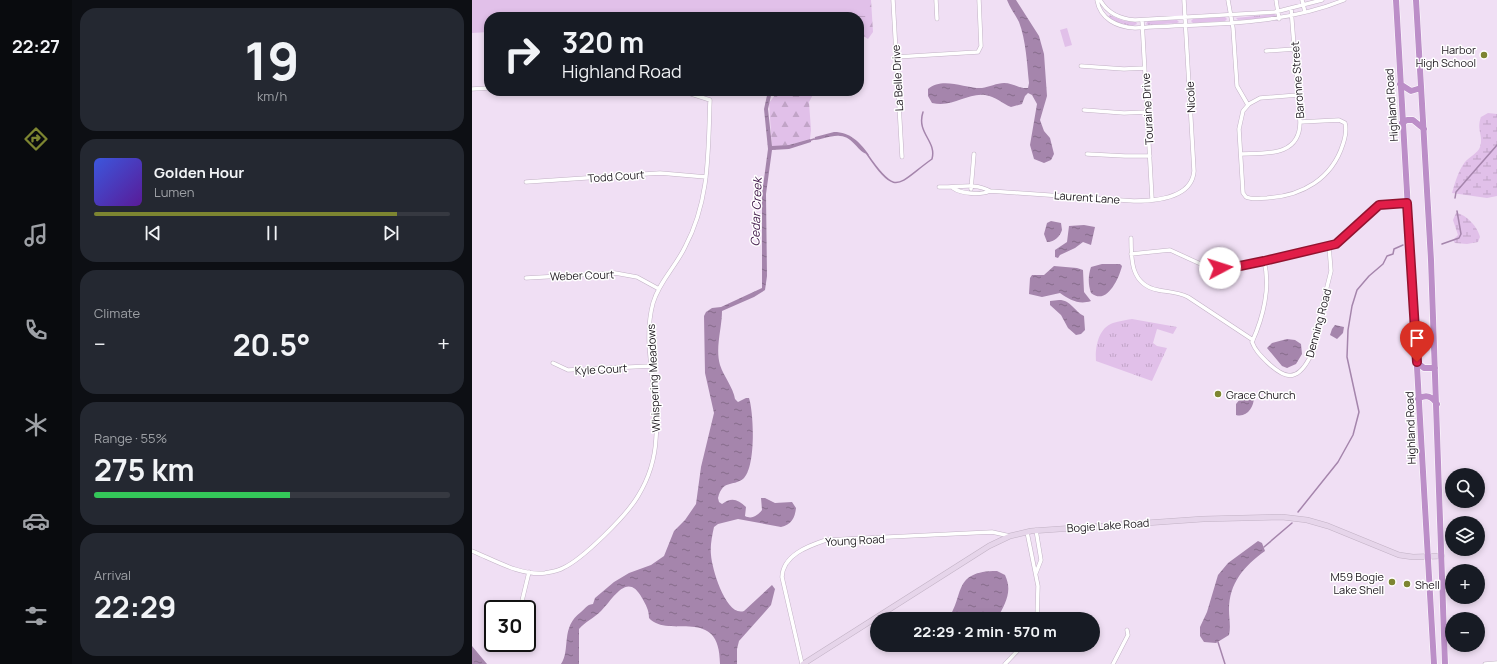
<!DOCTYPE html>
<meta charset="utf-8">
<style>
:root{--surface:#171b24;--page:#242831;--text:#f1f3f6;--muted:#9ea1a6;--line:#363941;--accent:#7d8531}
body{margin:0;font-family:Manrope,sans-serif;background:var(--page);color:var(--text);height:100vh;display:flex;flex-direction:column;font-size:15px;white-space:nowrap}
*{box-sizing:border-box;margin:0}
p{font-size:13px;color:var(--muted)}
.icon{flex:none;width:22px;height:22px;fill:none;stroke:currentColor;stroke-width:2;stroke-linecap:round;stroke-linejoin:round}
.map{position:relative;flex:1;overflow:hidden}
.drawer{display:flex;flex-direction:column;gap:8px;padding:8px;background:#0d0f14;width:400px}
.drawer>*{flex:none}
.top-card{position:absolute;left:12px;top:12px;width:380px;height:84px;border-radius:16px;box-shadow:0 2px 6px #0003;background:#171b24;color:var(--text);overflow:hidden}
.controls{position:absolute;left:973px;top:468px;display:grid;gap:8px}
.controls a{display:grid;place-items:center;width:40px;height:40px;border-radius:50%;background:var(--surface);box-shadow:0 2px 6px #0003;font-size:20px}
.speed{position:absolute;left:12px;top:600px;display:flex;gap:8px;font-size:20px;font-weight:700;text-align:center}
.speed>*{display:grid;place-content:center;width:52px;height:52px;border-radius:50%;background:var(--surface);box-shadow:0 2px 6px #0003;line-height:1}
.speed .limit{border:2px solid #111;border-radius:6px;background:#fff;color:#111}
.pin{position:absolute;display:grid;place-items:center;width:34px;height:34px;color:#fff;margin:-41px -17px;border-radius:50% 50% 50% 0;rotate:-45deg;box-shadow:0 0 4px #0007}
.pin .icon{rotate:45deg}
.me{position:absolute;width:44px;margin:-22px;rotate:85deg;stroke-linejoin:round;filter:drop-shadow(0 0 3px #0008)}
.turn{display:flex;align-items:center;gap:14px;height:84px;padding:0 12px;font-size:18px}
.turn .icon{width:52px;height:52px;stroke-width:2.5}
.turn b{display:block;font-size:28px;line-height:34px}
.big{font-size:30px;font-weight:700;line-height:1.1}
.drawer .widget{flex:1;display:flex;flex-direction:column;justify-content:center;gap:6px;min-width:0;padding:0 14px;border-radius:16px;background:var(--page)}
.drawer .dial{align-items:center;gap:0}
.dial b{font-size:52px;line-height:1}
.song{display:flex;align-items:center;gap:12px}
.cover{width:48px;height:48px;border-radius:6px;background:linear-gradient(135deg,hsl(230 70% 55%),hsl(270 70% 35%))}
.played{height:4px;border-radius:2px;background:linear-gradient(90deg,var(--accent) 85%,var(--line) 85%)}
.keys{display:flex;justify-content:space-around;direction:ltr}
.heat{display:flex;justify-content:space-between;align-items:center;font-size:22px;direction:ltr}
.charge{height:6px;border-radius:3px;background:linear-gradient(90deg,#34c759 55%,var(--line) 0)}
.trip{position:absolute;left:398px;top:612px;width:230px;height:40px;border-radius:20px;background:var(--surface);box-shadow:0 2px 6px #0003;font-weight:700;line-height:40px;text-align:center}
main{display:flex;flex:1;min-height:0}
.menu{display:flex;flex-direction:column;width:72px;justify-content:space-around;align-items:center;background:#090b0e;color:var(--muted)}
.menu .icon{width:28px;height:28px}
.menu .selected{color:var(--accent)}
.menu b{font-size:18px;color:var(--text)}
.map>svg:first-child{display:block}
.grass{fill:url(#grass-tufts)}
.forest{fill:url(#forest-firs)}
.wetland{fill:url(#wetland-marsh)}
.green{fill:#e1c0e9}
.water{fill:url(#water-ripples)}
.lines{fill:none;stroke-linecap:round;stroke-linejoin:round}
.stream{stroke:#a585ac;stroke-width:1.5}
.minor-casing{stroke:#c2b2c5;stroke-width:4.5}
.secondary-casing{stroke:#c2b2c5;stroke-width:6}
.trunk-casing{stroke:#fff;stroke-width:7}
.minor{stroke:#fff;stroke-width:3.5}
.secondary{stroke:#e6d5ea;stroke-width:5}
.trunk{stroke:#bc8ec8;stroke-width:6}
.route-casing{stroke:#92132f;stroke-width:10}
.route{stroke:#e11d48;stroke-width:7}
.poi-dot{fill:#7d8531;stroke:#fff;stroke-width:1.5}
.labels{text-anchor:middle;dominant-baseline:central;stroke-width:3;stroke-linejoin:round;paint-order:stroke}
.poi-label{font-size:11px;fill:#1d171e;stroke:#fff;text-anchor:end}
.street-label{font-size:11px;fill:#1d171e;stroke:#fff}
.water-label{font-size:12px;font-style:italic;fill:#401749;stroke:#fff}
</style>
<main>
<nav class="menu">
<b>22:27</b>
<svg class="icon selected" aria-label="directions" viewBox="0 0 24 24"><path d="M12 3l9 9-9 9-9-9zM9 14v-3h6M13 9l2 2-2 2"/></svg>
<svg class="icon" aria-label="music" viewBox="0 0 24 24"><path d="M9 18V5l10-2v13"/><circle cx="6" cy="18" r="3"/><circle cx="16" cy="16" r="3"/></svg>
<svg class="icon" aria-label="phone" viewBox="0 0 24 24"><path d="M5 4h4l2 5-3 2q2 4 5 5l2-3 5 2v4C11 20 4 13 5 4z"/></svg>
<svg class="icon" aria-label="climate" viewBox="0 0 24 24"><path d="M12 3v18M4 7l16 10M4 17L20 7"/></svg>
<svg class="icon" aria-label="car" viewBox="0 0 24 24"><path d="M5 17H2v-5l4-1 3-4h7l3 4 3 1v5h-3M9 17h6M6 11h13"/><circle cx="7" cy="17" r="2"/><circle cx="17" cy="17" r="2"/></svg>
<svg class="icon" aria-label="filters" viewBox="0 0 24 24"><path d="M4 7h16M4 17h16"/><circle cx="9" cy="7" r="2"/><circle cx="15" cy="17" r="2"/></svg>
</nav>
<section class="drawer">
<div class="widget dial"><b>19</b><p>km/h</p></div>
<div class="widget">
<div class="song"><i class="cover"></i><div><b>Golden Hour</b><p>Lumen</p></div></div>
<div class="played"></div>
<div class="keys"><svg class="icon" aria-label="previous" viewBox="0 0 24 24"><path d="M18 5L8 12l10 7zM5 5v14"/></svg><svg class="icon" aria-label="pause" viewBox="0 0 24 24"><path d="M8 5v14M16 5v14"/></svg><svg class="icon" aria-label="next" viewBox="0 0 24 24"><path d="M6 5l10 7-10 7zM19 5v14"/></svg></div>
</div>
<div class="widget"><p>Climate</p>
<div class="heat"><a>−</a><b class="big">20.5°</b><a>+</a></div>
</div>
<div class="widget"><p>Range · 55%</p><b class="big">275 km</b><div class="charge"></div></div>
<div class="widget"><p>Arrival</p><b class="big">22:29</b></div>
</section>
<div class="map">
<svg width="1025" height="664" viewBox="0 0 1025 664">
<defs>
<pattern id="grass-tufts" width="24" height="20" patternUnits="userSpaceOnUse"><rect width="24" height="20" fill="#e1c0e9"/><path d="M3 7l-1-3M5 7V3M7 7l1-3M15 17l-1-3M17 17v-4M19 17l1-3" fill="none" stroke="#c1a4c7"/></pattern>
<pattern id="forest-firs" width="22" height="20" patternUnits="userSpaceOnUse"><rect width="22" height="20" fill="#e1c0e9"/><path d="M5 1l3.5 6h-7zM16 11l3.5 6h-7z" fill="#c1a4c7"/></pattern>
<pattern id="wetland-marsh" width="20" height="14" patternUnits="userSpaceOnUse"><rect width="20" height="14" fill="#e1c0e9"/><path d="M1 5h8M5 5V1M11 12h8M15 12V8" fill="none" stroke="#c1a4c7"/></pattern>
<pattern id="water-ripples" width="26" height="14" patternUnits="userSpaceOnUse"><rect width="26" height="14" fill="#a585ac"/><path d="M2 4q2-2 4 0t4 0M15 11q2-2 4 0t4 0" fill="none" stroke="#866c8b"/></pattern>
</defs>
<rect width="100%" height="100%" fill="#f0dff4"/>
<path class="grass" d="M802 14 804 15 802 18 766 20 764 18Z
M637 15 652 21 664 22 665 24C657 29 645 23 637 18Z
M753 17 755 19 753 21 721 23 719 21 721 19Z
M705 20 707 22 705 23 676 25 674 24 676 21Z
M660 319 705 327 701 334 685 329 681 343 685 346 695 348 680 381 624 361C623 348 626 328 641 323 647 321 654 320 660 319Z"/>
<path class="forest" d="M316 0H399L401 32 396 39 387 33V17H311Z
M306 91H343L337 102 339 130 338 139 317 145 300 147 297 103Z"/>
<path class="wetland" d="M1016 113 1025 114V196L1015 198 980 193C983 183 986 171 993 162 997 157 1006 153 1008 147 1012 136 1004 130 1009 117Z
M984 213C994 214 1006 227 1008 237L1006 242 995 244 983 243 981 240 986 235 981 220Z"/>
<path class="green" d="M0 0H397L398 16 17 17V32L0 33Z
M595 28 600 45 593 47 588 30Z"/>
<path class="water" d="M535 0H544L567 36 572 54 575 96 568 120 572 131 578 138 582 154 579 160 572 163 562 159 558 145 565 104 560 95 556 93 553 96 550 104 539 107C531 104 523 96 513 95 494 93 481 108 460 103L456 96V89C471 76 494 89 510 88 517 87 525 83 532 83 541 83 548 89 556 88L557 83C555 64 554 40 547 22 543 14 538 8 535 0Z
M296 91H300L296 109 300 146 317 145 338 139 339 140V142L317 149 300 150 294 194 295 276 293 290 282 297 250 311C250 328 243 348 248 365 252 377 261 387 263 399L266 402 274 398H277C282 414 284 468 271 479 260 487 251 479 246 498L247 502 250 504C259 497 266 499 274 507L273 516C280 520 286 515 290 510L289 498H293L303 503 320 502 324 508C323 518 319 525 309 527L266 519 246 524 242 527C240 536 238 546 239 555 240 569 254 617 272 611L300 585 303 589 299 605 267 641 265 649V664H248C248 604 197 640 177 618 177 610 174 605 170 598 155 570 140 601 129 611 122 618 113 622 107 629V664H89C99 650 88 627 109 612 114 608 114 605 121 604L123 598 142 582 157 573 179 565 192 556 202 531 213 520 224 504 229 467 242 413 233 373 232 316 234 312 240 308 249 307 290 288V194L296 149 292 109Z
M362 132C378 132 388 142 397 155 385 152 382 137 368 136 359 135 350 140 342 140L343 137Z
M579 221 589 223 590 230C588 236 583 242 575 242L572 234 575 223Z
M612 225 623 227 619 245 611 242 603 248 588 255 586 258 583 257V250L595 242 597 226Z
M630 264H648L650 266C647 278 635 306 619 293 616 284 616 276 619 267Z
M582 266 605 268 611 270 612 292 619 301C607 305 598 300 588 293L570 297 557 294 558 278 560 275H572Z
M587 300C599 300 602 311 612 316L613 330 609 334 604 335 596 328 589 315 578 305V301Z
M863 325 872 327 871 333 865 339 858 335 860 329Z
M815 339 823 340 829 344 830 354 824 364 815 368 810 366 795 348 800 343Z
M773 393 782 397C782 407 775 418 764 415V404Z
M786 541 790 543 793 551C772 566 757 583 757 610 757 618 759 627 757 635L744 643 732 642 728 636V627L735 612 746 575 756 563Z
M525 571 533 575C541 592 533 604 525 619H476C493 595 480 571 525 571Z
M0 646 15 664H0Z"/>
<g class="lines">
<path class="stream" d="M339 140 342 139
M395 154C425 198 425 184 460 159 465 141 444 133 451 112
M983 198 984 192 1025 145
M970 244 987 238 989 234 985 211
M826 512 866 462 881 435 887 412 875 357 876 330 880 306 885 290 897 276 911 264 915 256 921 254 922 249 931 245
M792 547 820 523
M746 642 753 664"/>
<defs>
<path id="minor" d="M421 0 430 157
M464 0 465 19
M625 0C628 19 645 27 663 28 733 23 806 27 872 0
M628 0C636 14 648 19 663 20L803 12 850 0
M756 0 761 28 765 86 776 105
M804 0 807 19
M830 0 833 12
M670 20 680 199
M794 51 823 49
M424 57 506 52 509 46 507 0
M609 66 652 69 672 68
M0 89 17 88
M826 95 788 98 777 104 771 111 767 129 771 193 774 197C780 200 789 198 795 198 830 196 860 179 871 144 873 138 875 130 873 123L867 120 828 122
M612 110 652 113 675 112
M615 154 653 156H678
M769 154C793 153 828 157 828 122L819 8
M54 182 188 173 234 177
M467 187C483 188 503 182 518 191L662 201C683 201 720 198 722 171L712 0
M481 188C489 194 509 195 518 191
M499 189 502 154
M659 238C659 260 659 285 686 290 696 292 706 292 716 297L781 340
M659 254 698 250 733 266 763 267 864 244 907 205 935 203
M792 261C799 287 791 318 780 342 783 350 788 355 795 362 812 378 824 383 837 359L859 271 857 246
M54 278 143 273 165 277 187 289
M81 363 96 370 179 366
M564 530 569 560 564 573
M555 532 566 586 565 619
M0 551C22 560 49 576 73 573 79 572 86 571 91 568 111 559 155 515 166 496 177 478 183 459 184 438 188 394 169 347 181 303 187 282 204 266 213 247 238 200 236 152 238 100L210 91
M45 609 49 605 57 572
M330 664 310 577C311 555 336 546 354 540L520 532 538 536
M533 664 551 645
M641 664 656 635 655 630
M1013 664 1025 663"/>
<path id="secondary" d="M331 664 517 546 538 536 559 531 731 519 810 517 835 520 856 526 927 555 941 557 970 556"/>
<path id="trunk" d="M924 0 962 664
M944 0 959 260 973 664
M928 84 939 91 949 88
M930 123 935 120H941L952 129
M945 362 952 368H963
M946 399C954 394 960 396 965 404"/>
</defs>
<use href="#minor" class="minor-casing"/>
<use href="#secondary" class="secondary-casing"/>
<use href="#trunk" class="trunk-casing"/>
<use href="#minor" class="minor"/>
<use href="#secondary" class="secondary"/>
<use href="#trunk" class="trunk"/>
</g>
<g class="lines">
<defs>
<path id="route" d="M748 268 763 267 792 261 864 244 907 205 935 203 945 362"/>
</defs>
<use href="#route" class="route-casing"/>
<use href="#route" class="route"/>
</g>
<g class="poi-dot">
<circle cx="1012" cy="55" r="4"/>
<circle cx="746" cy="394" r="4"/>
<circle cx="920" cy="582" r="4"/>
<circle cx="935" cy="584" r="4"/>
</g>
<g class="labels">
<g class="poi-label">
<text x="1004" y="49">Harbor<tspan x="1004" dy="13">High School</tspan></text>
<text x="754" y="394" text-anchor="start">Grace Church</text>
<text x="912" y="576">M59 Bogie<tspan x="912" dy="13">Lake Shell</tspan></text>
<text x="943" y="584" text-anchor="start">Shell</text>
</g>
<g class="street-label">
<text transform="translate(425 78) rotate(-93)">La Belle Drive</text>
<text transform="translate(825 80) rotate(-94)">Baronne Street</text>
<text transform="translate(718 97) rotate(-93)">Nicole</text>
<text transform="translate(919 105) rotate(-94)">Highland Road</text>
<text transform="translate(675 109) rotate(-93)">Touraine Drive</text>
<text transform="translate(144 176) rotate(-4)">Todd Court</text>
<text transform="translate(615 197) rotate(4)">Laurent Lane</text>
<text transform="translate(110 275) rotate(-2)">Weber Court</text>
<text transform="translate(846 323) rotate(-75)">Denning Road</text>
<text transform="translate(129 369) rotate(-3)">Kyle Court</text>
<text transform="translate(181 378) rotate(-93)">Whispering Meadows</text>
<text transform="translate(938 428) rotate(-92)">Highland Road</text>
<text transform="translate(636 525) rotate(-4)">Bogie Lake Road</text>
<text transform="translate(383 540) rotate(-3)">Young Road</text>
</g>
<g class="water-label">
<text transform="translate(284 212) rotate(-88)">Cedar Creek</text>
</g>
</g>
</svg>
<div class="controls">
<a><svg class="icon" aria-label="search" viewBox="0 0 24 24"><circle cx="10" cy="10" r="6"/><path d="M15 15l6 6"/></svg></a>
<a><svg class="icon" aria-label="layers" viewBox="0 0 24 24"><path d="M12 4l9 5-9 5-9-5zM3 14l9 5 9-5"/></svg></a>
<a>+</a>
<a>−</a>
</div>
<div class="speed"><div class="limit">30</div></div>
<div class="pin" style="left:945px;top:362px;background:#d93025"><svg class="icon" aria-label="arrive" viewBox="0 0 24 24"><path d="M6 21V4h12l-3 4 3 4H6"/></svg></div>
<svg class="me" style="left:748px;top:268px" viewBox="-20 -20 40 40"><circle r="19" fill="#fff"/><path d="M0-13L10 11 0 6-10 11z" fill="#e11d48"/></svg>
<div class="trip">22:29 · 2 min · 570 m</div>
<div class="top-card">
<div class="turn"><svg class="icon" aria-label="right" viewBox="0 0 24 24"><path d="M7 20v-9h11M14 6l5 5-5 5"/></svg><div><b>320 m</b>Highland Road</div></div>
</div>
</div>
</main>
